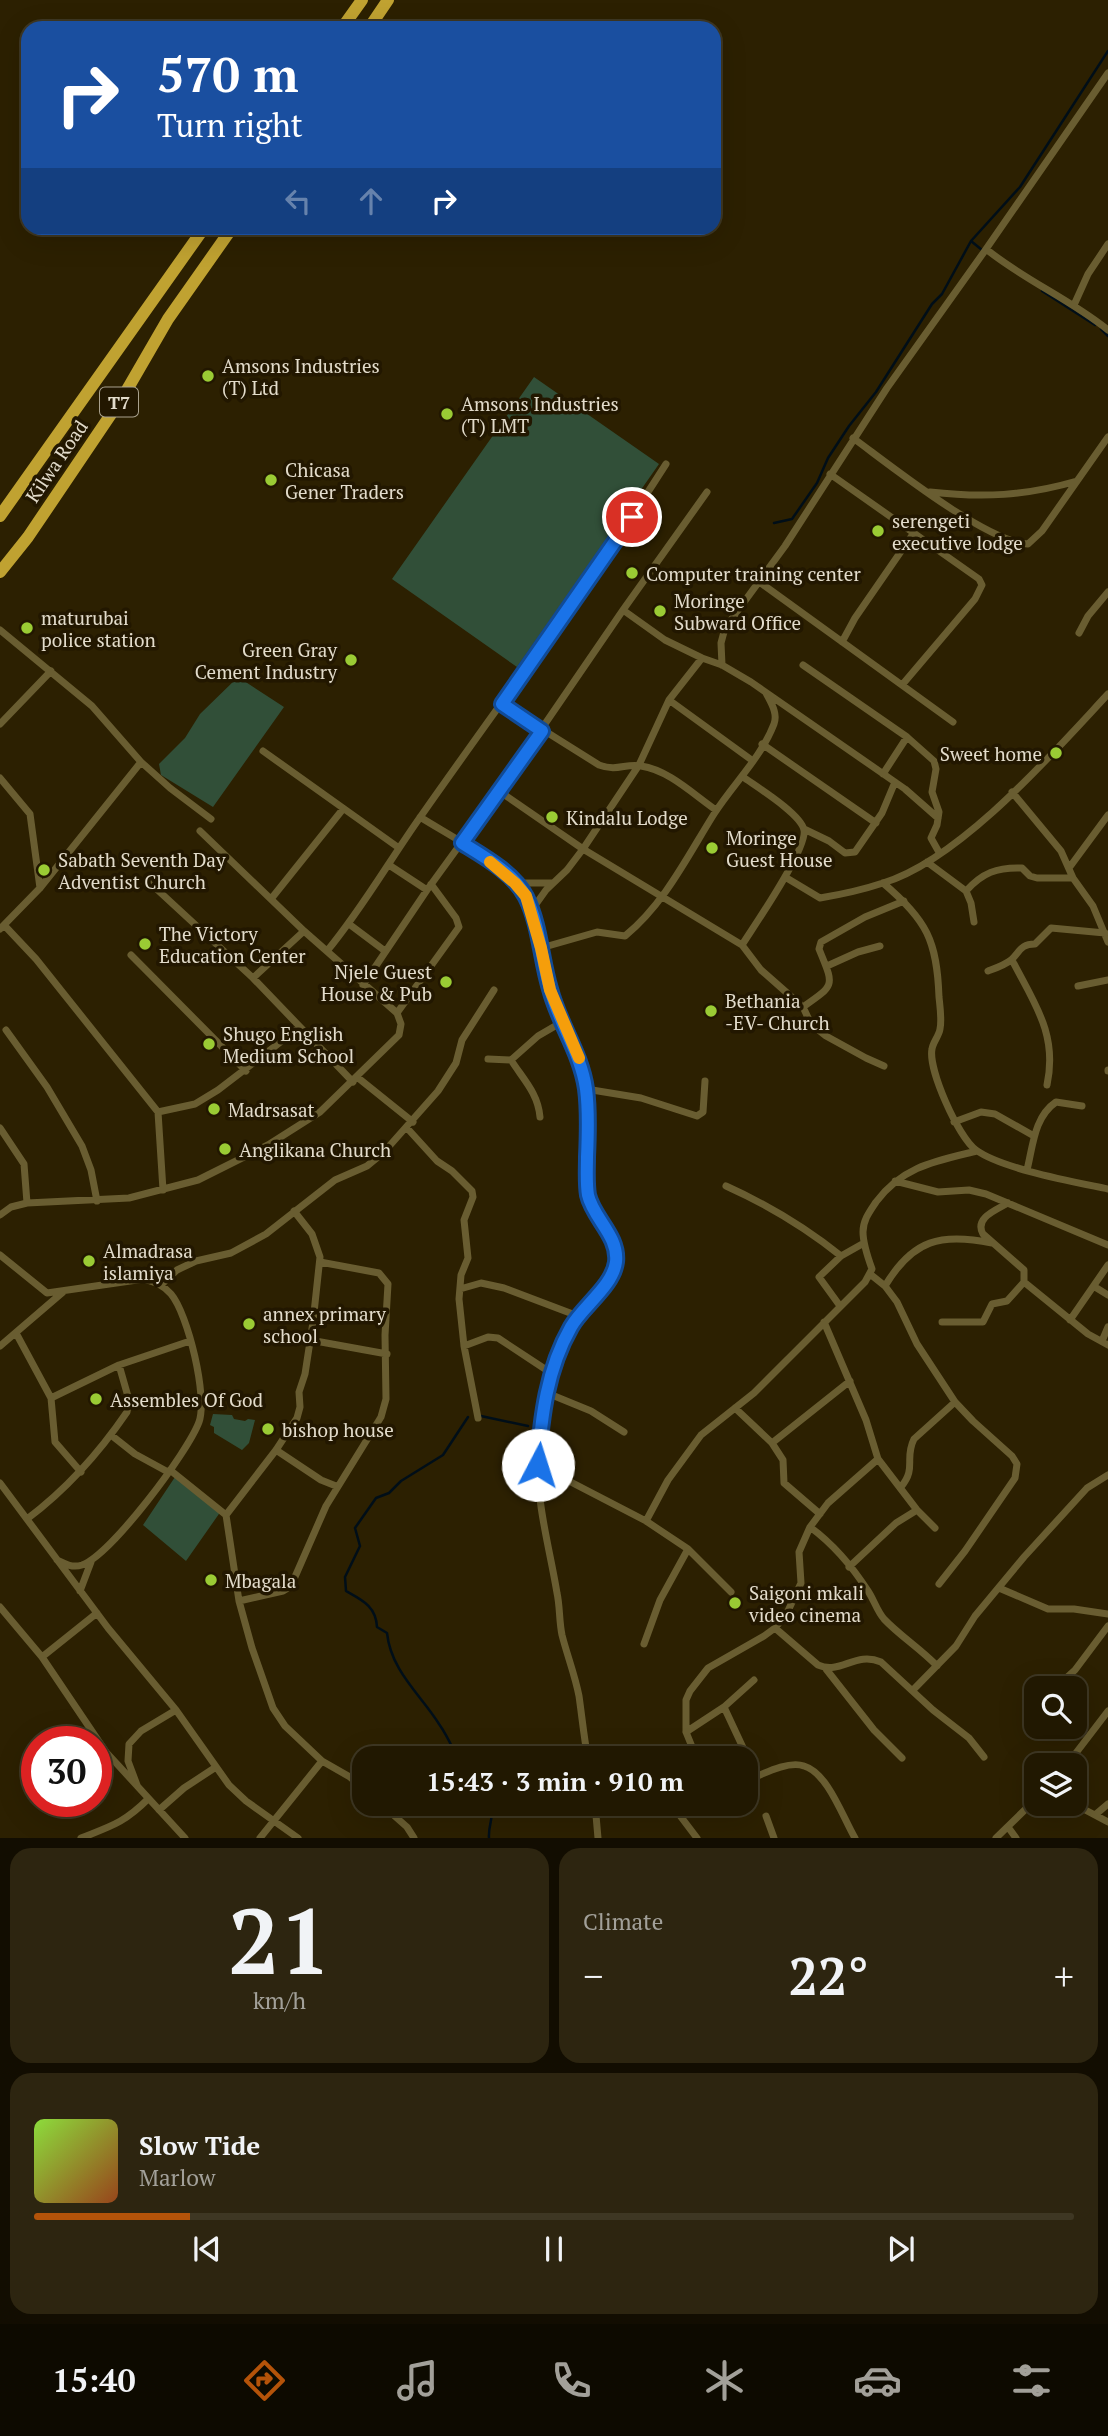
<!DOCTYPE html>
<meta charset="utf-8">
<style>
:root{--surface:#211801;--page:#2d2510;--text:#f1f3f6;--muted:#a2a099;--line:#3e3723;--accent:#b45309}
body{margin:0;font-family:"PT Serif",serif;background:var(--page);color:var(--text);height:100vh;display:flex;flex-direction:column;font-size:26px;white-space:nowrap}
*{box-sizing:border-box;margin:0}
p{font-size:23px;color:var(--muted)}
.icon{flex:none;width:38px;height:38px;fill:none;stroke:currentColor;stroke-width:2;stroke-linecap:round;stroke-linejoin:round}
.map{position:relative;height:1838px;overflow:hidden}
.side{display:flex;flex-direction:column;gap:10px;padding:10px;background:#120d01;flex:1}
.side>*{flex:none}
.hud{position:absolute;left:21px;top:21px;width:700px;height:214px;border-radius:21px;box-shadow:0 7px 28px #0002,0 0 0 2px var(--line);background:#1a4fa0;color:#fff;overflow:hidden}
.buttons{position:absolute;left:1024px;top:1676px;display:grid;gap:14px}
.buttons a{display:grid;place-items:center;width:63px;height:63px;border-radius:14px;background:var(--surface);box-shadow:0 7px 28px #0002,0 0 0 2px var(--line);font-size:35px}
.speed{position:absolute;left:21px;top:1726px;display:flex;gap:14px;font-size:35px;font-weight:700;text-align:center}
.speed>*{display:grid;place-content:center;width:91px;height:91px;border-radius:50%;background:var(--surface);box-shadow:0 7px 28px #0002,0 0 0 2px var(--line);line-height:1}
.speed .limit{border:10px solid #d22;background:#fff;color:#111}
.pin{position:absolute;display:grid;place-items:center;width:60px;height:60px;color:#fff;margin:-30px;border:4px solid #fff;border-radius:50%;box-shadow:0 2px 7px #0007}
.me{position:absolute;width:77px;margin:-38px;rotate:5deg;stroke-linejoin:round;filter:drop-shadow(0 0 5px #0008)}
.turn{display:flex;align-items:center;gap:24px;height:147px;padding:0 21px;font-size:32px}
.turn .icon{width:91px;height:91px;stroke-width:2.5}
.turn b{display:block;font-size:49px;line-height:60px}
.lanes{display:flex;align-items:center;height:66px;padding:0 21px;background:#0003;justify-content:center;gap:35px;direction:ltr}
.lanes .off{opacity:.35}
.big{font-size:52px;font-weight:600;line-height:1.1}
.side .card{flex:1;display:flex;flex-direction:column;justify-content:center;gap:10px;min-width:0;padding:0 24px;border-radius:21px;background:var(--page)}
.side .dial{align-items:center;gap:0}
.dial b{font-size:91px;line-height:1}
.song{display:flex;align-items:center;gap:21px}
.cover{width:84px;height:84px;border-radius:10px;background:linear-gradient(135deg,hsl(90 70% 55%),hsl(20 70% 35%))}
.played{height:7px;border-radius:4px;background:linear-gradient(90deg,var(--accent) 15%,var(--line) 15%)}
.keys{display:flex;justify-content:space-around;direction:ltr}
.heat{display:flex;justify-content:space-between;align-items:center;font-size:38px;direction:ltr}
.side .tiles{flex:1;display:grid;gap:10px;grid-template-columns:1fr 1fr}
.card:last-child{grid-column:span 2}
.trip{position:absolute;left:352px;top:1746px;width:406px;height:70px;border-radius:21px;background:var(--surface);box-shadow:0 7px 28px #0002,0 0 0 2px var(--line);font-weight:600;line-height:70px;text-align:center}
.tabs{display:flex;height:112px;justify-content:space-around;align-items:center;background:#0d0a00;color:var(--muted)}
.tabs .icon{width:49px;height:49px}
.tabs .on{color:var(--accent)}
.tabs b{font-size:32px;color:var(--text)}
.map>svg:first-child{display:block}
.green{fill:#314f38}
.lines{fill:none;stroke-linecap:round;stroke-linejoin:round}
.stream{stroke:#000e18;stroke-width:2.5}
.minor{stroke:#695d31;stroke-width:7}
.trunk{stroke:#c0a231;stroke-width:12}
.route-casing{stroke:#114b97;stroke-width:18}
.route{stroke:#1a73e8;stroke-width:12}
.slow{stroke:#f59e0b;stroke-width:12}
.poi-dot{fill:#9acb34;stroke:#221700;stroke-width:2.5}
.labels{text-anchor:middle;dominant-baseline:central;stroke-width:7;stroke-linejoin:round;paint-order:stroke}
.shield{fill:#221700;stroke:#a9a18e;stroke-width:2}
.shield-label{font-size:18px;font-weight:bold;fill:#e3dccb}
.poi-label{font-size:19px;fill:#e3dccb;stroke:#221700;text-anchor:start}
.street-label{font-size:19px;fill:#e3dccb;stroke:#221700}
</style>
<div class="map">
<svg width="1108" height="1838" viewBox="0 0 1108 1838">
<rect width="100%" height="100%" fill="#2c2001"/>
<path class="green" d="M534 377 659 464 517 667 392 579Z
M238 677 284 707 213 807 161 775 159 764 185 738 200 714Z
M213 1414 232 1415 234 1419 245 1421 248 1419 255 1420 249 1443 242 1450 214 1433V1427L210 1425Z
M177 1474 221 1511 186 1561 143 1525Z"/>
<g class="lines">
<path class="stream" d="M971 241 982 250
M1042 291 1095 325
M1101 329 1108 336
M774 523 792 519 817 483 828 458 849 426 876 392 932 304 942 294 971 241 1020 187 1108 51
M481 1416 528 1426
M542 1435 548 1459
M458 1759C452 1747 447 1735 439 1724 420 1694 391 1671 387 1633L377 1627C376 1606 362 1600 346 1591L345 1577 360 1546 355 1528 376 1498 389 1493 401 1481 443 1455 468 1417
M489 1838C488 1825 494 1817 492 1804"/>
<path class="minor" d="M986 249C1024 280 1070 299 1108 330
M1074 305 1088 274 1108 244
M853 438C890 465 986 542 1028 544L1042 531 1108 437
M830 474 979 579 982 585 975 599 902 685
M930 492C983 498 1025 496 1077 481
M758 581 953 722
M623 610 665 640 702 658 722 665 751 682 905 789 938 818
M0 630 92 706 141 762 170 788 211 819
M1079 633 1088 616 1108 592
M842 642 855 618 913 534
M722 665 721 643 725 628 785 546 887 388 984 252 1108 73
M803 665 907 737 934 761 936 769 932 792 939 812 937 825 931 838 940 854
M669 700 753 761
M502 704 599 765C618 772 625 763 641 766 669 770 694 795 716 810
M0 724 51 671
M762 744 876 823
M263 751 399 848
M883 774 907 737
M0 778 30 814 40 888
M499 791 583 849 742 945 761 970 803 1007 811 1024 826 1036 866 1058 884 1066
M1012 792 1061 851 1073 878 1093 906 1108 942
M420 817C450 836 508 865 526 896 538 917 543 962 549 988 558 1022 580 1051 585 1087 591 1122 584 1157 588 1192 591 1218 621 1237 615 1265 610 1289 584 1304 572 1325 548 1365 540 1416 538 1462 537 1506 550 1550 557 1593 560 1606 559 1621 562 1635 567 1655 575 1675 579 1696 582 1717 584 1738 588 1759
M804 829 829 841 845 853 855 852 882 813 895 782
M927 862 966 891 971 903 974 922
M389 865 427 890
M1069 868 1108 815
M785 877 820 898C838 895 865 889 883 883 960 860 1053 753 1108 694
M149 882 253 978 353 1082
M515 883H553
M883 883C927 920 937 941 939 997 940 1007 942 1020 940 1029 939 1036 933 1042 932 1049 928 1069 958 1137 976 1150 1002 1169 1075 1182 1108 1189
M966 891C982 873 997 867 1022 868L1030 876 1037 878H1073
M271 899 343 809
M531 911 546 890 567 870 583 849 639 765 669 700 702 658
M349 924 385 951
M4 925 36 959 158 1112 163 1190
M0 929 40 888 141 762
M742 945C754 926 808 848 804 830 801 814 757 787 743 777
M541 948 597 932 625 936C665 903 687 857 714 814 733 784 761 758 774 724 778 713 771 703 766 693
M327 951C362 909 389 861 421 816 503 699 589 585 666 464
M131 955 246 1071
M1012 960C1034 1003 1058 1034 1047 1085
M827 966 858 952 880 946
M988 971C996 968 1005 965 1011 960 1020 952 1020 944 1035 944L1051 928 1105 933
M253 978 304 931
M363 985 427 890 499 791 623 610 707 492
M1078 986 1108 980
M803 1007C836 984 834 986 819 949L821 942 865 917 904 901
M397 1013 459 927 456 918 431 884
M6 1030 47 1087 82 1146 91 1170 97 1201
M488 1059 511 1060
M1108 1070V1071
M357 1077 413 1122
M586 1089 641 1098 697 1116 703 1112 705 1081
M158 1112 195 1104 218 1090 300 1027
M540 1117C538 1093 523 1079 511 1060L538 1036 562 1022
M954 1122 981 1112 995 1114 1034 1136
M0 1128 24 1164 27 1203
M407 1128 437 1161 452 1171 472 1191 473 1197 464 1220 468 1258 461 1275 459 1299 464 1346 478 1418
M1027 1170C1033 1146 1034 1117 1056 1102L1082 1106
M895 1181 938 1192 969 1190 986 1194 1108 1245
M726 1186C766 1204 806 1228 841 1256
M1008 1203C996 1210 974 1218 983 1234L1024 1270V1282L1088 1334 1108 1345
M0 1215 11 1207 27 1203 129 1198 198 1180 268 1145 320 1112 399 1035 401 1024 397 1013 304 931 200 831
M0 1255 47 1293 144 1279C155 1282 163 1285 171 1294 188 1314 208 1397 199 1422 188 1452 111 1555 82 1565 72 1568 65 1564 57 1560
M870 1274 885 1286 897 1302 917 1344 955 1402 973 1421 1012 1456 1017 1464 1015 1478 965 1551 939 1584
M161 1285 177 1270 196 1261 231 1253 266 1234 335 1180 367 1166 384 1152 438 1091 456 1063 462 1040 494 990
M885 1286C913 1239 941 1233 992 1243
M1095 1287 1108 1295
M460 1289 481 1283 504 1288 578 1316
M840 1306 819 1277 841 1256 864 1243
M1070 1320 1108 1265
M942 1322H983L992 1304 1007 1301 1024 1282
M16 1333 51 1398 55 1442 81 1472
M310 1340 387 1354
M1102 1341 1108 1327
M0 1346 63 1292
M464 1346 488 1337 498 1338 551 1373
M547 1393 591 1411 624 1432
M51 1398 119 1365 190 1341
M735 1408 772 1443 783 1460 784 1483 820 1514
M111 1435 135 1454 168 1472
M772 1443 850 1381
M276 1450 321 1480 336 1486
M878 1459 917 1510 935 1528
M538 1465 646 1521 688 1549 660 1600 644 1644
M170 1470 226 1515 239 1601 252 1648 273 1708 285 1726 322 1761 260 1838
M0 1483 108 1628 176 1710 229 1785 246 1801 298 1838
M901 1487C917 1468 904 1459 914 1439L955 1402
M226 1515 276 1450 297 1418 300 1407 299 1392 305 1374 313 1322 320 1257 312 1234 294 1211
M27 1519C67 1489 99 1453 127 1412L129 1400 119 1365
M646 1521 668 1480 701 1435 754 1393 865 1282 872 1269C868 1258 863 1244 863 1232 863 1220 870 1211 876 1202 903 1166 936 1161 977 1151
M810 1527C833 1544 852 1566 868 1591 874 1600 877 1611 884 1619 900 1636 921 1649 937 1666
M688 1549 731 1592
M849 1567 896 1523 917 1510
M999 1588 1048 1609H1074L1108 1614
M80 1591 91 1562
M239 1601 283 1591 291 1586 326 1506 381 1417 386 1399 385 1335 388 1284 379 1273 320 1262
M0 1607 42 1657 106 1752 185 1838
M775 1628 818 1665C841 1675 855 1651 881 1662L933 1710 969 1738 984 1757
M42 1657 97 1613
M826 1669 874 1730 902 1758
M1054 1689 1075 1670 1108 1626
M913 1690 956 1646 975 1616 1024 1557 1087 1488 1108 1475
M724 1707 746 1754V1760
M686 1732 724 1707 754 1680
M697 1759 686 1732V1700L690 1691 708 1668 764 1636 775 1628 787 1613 801 1583 799 1552 810 1527 828 1503 878 1459 866 1420 824 1322
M322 1761 350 1777 364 1789
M1066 1766 1108 1711
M746 1781C761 1775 788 1760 804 1766 828 1773 843 1818 855 1838
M137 1785 128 1761 129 1744 141 1731 176 1710
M381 1804 407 1827 414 1838
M595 1804 598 1838
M664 1804 678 1813 697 1838
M1074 1804 1108 1822
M159 1810 184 1788 216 1767
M678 1813 694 1804
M1095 1815 1108 1804
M766 1816 774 1838
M1008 1827 1016 1838
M81 1838C111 1826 124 1823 148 1799
M996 1838 1036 1799"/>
<path class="trunk" d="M342 28 362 0
M369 28 388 0
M0 516 204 228
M0 572 28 537 124 395 168 319 232 228"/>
</g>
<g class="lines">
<defs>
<path id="route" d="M538 1465C541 1417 547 1369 571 1327 582 1307 613 1286 616 1262 619 1236 593 1218 588 1195 586 1183 587 1169 587 1157 588 1135 589 1111 586 1089 581 1053 559 1024 550 989 541 960 540 925 526 897 514 873 483 856 462 843L542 731 502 704 632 517"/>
</defs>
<use href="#route" class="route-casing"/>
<use href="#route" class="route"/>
<path class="slow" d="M490 862 515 883 526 896 541 948 550 990 579 1058"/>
</g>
<g class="poi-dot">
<circle cx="208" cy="376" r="7"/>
<circle cx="447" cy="414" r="7"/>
<circle cx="271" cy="480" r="7"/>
<circle cx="878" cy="531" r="7"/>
<circle cx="632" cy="573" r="7"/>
<circle cx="660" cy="611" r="7"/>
<circle cx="27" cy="628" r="7"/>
<circle cx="351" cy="660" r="7"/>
<circle cx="1056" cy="753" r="7"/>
<circle cx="552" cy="817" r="7"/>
<circle cx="712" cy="848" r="7"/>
<circle cx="44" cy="870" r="7"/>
<circle cx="145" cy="944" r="7"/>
<circle cx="446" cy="982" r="7"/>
<circle cx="711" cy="1011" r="7"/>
<circle cx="209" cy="1044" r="7"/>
<circle cx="214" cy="1109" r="7"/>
<circle cx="225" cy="1149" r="7"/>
<circle cx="89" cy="1261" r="7"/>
<circle cx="249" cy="1324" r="7"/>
<circle cx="96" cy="1399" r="7"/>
<circle cx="268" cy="1429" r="7"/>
<circle cx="211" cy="1580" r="7"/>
<circle cx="735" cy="1603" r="7"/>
</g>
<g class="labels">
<rect class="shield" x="100" y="387.5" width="38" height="29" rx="5"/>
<g class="shield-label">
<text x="119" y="402">T7</text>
</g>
<g class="poi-label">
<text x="222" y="365">Amsons Industries<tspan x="222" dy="22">(T) Ltd</tspan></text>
<text x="461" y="403">Amsons Industries<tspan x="461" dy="22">(T) LMT</tspan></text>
<text x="285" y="469">Chicasa<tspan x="285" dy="22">Gener Traders</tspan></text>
<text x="892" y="520">serengeti<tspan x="892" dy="22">executive lodge</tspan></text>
<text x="646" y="573">Computer training center</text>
<text x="674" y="600">Moringe<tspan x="674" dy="22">Subward Office</tspan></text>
<text x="41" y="617">maturubai<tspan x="41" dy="22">police station</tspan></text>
<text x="337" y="649" text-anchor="end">Green Gray<tspan x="337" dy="22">Cement Industry</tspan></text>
<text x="1042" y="753" text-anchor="end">Sweet home</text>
<text x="566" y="817">Kindalu Lodge</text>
<text x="726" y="837">Moringe<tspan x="726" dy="22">Guest House</tspan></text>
<text x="58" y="859">Sabath Seventh Day<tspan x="58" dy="22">Adventist Church</tspan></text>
<text x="159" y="933">The Victory<tspan x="159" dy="22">Education Center</tspan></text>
<text x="432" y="971" text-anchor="end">Njele Guest<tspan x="432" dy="22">House &amp; Pub</tspan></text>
<text x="725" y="1000">Bethania<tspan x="725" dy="22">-EV- Church</tspan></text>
<text x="223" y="1033">Shugo English<tspan x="223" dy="22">Medium School</tspan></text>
<text x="228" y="1109">Madrsasat</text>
<text x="239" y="1149">Anglikana Church</text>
<text x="103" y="1250">Almadrasa<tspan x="103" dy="22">islamiya</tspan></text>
<text x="263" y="1313">annex primary<tspan x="263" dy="22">school</tspan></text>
<text x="110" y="1399">Assembles Of God</text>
<text x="282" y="1429">bishop house</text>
<text x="225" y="1580">Mbagala</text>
<text x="749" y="1592">Saigoni mkali<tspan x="749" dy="22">video cinema</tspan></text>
</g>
<g class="street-label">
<text transform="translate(56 461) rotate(-56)">Kilwa Road</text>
</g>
</g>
</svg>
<div class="buttons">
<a><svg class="icon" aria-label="search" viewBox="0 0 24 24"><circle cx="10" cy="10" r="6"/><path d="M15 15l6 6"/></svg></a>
<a><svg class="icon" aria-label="layers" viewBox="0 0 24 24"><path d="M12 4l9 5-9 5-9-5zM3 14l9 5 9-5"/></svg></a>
</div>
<div class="speed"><div class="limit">30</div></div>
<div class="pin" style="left:632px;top:517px;background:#d93025"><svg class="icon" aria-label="arrive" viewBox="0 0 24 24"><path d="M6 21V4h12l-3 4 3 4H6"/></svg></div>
<svg class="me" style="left:538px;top:1465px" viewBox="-20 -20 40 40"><circle r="19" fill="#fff"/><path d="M0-13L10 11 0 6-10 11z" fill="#1a73e8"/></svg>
<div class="trip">15:43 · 3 min · 910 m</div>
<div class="hud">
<div class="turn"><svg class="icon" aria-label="right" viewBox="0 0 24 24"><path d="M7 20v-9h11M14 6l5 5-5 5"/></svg><div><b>570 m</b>Turn right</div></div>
<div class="lanes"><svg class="icon off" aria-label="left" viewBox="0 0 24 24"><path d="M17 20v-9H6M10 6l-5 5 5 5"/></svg><svg class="icon off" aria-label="ahead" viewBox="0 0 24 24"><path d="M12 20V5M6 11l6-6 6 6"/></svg><svg class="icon" aria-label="right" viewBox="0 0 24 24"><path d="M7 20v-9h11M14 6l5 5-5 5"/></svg></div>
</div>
</div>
<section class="side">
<div class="tiles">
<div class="card dial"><b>21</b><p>km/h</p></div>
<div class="card"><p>Climate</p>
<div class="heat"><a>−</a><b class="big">22°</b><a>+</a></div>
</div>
<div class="card">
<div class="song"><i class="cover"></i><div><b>Slow Tide</b><p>Marlow</p></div></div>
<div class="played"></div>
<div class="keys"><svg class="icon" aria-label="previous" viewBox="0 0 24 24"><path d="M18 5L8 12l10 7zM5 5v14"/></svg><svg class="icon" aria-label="pause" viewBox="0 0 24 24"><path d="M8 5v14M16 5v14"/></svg><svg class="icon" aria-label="next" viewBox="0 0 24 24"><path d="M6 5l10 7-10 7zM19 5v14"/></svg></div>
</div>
</div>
</section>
<nav class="tabs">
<b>15:40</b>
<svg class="icon on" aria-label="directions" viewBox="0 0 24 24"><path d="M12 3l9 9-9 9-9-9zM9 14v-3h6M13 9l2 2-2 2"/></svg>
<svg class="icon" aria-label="music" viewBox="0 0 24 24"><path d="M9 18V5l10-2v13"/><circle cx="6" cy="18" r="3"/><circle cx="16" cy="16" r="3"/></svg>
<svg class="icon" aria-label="phone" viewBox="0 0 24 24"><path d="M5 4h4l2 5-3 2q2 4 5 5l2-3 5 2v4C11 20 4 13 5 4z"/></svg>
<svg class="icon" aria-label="climate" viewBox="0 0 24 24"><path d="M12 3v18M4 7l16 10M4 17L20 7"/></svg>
<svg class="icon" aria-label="car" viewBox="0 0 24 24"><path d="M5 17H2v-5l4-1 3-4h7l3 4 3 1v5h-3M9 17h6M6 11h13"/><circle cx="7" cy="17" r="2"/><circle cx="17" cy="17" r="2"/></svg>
<svg class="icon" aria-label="filters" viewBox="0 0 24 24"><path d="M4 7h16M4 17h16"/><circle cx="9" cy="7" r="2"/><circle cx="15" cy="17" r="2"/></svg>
</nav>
